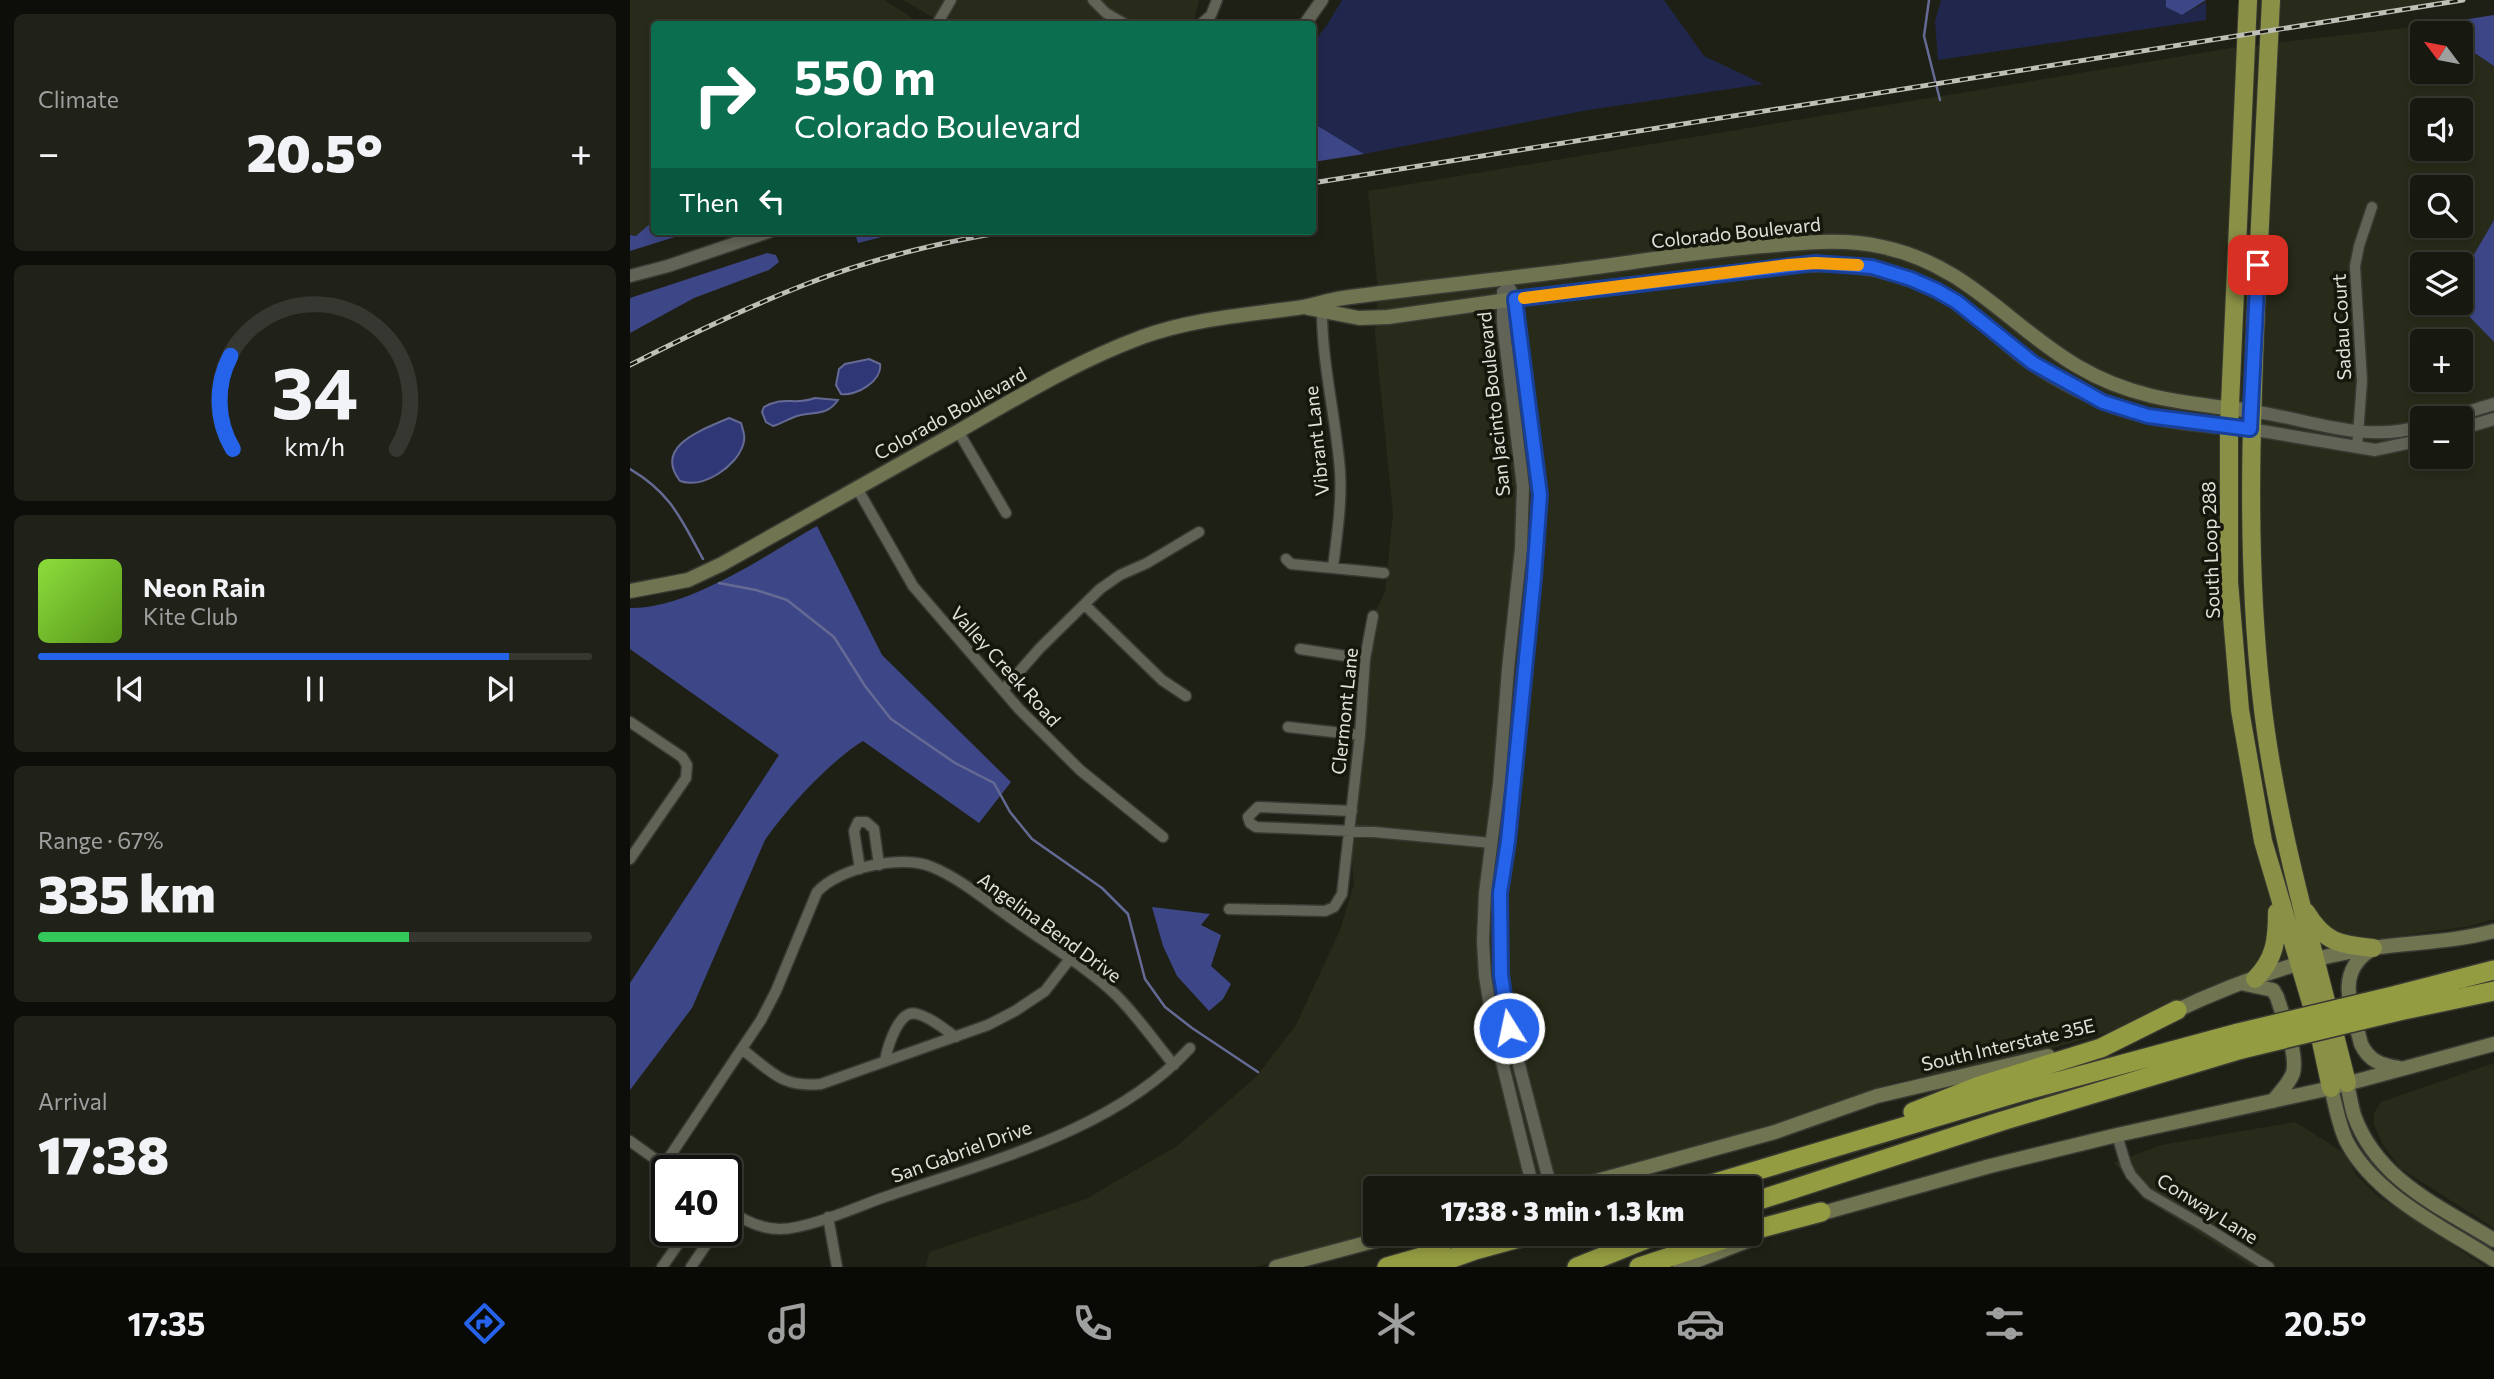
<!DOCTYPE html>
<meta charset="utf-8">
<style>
:root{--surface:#171810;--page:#202119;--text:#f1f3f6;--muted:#9ea09f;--line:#363730;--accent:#2563eb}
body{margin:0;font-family:Commissioner,sans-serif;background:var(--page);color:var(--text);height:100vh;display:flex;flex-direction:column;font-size:26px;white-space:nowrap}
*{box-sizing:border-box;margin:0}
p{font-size:23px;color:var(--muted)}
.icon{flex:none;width:38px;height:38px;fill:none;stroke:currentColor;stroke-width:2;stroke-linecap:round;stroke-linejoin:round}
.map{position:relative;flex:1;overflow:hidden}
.panel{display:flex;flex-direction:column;gap:14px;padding:14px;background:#0d0d09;width:630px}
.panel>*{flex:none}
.banner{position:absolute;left:21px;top:21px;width:665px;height:214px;border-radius:7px;box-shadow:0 4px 10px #0003,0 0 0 2px var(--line);background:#0b6e4f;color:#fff;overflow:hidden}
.needle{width:46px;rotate:302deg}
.tools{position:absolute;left:1780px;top:21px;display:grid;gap:14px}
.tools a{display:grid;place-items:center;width:63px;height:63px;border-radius:7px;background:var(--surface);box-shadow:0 4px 10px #0003,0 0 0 2px var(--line);font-size:35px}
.speed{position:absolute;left:21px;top:1155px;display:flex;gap:14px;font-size:35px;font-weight:700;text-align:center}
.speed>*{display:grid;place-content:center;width:91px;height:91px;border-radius:50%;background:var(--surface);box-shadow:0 4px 10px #0003,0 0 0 2px var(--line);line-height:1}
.speed .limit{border:4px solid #111;border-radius:10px;background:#fff;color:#111}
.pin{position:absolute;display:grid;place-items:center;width:60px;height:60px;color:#fff;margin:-30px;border-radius:14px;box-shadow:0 4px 10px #0006}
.me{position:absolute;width:77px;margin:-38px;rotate:350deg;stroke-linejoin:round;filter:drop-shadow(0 0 5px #0008)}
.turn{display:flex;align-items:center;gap:24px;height:147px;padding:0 28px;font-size:32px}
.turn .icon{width:91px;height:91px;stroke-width:2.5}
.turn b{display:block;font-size:49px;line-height:60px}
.then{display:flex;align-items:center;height:66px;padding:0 28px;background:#0003;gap:14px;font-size:26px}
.big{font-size:52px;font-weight:800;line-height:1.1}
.panel .widget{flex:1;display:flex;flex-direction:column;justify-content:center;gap:10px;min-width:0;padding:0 24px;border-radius:10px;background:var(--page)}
.panel .dial{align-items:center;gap:0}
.dial svg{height:182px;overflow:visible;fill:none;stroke:var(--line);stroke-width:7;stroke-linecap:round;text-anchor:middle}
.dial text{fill:var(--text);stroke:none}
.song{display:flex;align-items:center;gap:21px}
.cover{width:84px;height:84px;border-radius:10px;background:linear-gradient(135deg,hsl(90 70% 55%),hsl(90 70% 35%))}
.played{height:7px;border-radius:4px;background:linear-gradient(90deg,var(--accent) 85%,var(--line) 85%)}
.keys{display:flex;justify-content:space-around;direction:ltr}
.heat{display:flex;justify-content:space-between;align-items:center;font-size:38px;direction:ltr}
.charge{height:10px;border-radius:5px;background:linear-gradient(90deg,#34c759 67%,var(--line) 0)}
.trip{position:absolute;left:733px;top:1176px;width:399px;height:70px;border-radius:7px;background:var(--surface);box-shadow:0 4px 10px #0003,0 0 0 2px var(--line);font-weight:800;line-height:70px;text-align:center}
.tabs{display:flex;height:112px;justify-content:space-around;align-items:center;background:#090a06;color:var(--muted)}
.tabs .icon{width:49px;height:49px}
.tabs .on{color:var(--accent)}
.tabs b{font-size:32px;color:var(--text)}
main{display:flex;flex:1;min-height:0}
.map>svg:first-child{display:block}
.built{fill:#282b19;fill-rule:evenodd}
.green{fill:#21274c}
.forest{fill:#3d4787}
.water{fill:#303776;stroke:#656a94;stroke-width:2}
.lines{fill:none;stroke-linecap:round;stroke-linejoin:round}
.stream{stroke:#656a94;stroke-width:2.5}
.minor-casing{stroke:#383932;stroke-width:13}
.tertiary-casing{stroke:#383932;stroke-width:15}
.secondary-casing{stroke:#383932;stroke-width:17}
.trunk-casing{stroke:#383932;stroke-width:20}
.motorway-casing{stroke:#383932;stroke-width:22}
.minor{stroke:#616356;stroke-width:10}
.tertiary{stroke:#616356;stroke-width:12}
.secondary{stroke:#707450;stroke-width:14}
.trunk{stroke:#8a9046;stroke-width:18}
.motorway{stroke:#949c42;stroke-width:19}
.rail-casing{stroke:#bebfb7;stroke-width:5}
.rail{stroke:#16170c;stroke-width:2.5;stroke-dasharray:8;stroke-linecap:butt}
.motorway-bridge-casing{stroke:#383932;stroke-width:22;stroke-linecap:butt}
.motorway-bridge{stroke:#949c42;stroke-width:19}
.route-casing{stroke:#184099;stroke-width:18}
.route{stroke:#2563eb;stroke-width:12}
.slow{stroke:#f59e0b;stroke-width:12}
.labels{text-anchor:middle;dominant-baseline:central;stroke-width:7;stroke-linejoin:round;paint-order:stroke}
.street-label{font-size:19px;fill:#e0e1da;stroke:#16170c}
</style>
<main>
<section class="panel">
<div class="widget"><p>Climate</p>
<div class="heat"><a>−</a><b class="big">20.5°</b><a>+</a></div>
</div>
<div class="widget dial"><svg viewBox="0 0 100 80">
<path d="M14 69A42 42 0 1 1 86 69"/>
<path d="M14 69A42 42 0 0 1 13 28" stroke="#2563eb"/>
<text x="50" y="56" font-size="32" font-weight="700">34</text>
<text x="50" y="72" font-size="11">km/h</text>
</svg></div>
<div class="widget">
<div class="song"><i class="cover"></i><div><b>Neon Rain</b><p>Kite Club</p></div></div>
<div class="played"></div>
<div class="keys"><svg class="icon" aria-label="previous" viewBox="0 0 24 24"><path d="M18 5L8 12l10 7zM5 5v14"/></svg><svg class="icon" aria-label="pause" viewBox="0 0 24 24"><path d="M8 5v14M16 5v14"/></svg><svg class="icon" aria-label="next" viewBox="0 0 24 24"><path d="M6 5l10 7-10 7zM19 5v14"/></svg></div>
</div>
<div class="widget"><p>Range · 67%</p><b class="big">335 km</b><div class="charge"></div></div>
<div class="widget"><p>Arrival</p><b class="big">17:38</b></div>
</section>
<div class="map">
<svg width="1864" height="1267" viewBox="0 0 1864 1267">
<rect width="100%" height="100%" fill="#1f2015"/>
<path class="built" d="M0 0H254L290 23 24 24V220L6 236 0 235Z
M273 0H569L563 24H314Z
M1618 0H1833L1616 34Z
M1801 25 1813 33H1792V72H1830L1831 44 1864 66V220L1831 277 1830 264H1792V303H1826L1864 342V919L1841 926 1676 949 1493 1028 1395 1056 1262 1083 1156 1122 914 1188H746V1234H747L626 1267H296L299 1252 456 1199 547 1146 626 1077 666 1025 710 930 724 884 719 831 743 616 755 592 763 514 745 333 748 290 738 191 1607 47ZM1792 110H1830V149H1792ZM1792 187H1830V226H1792ZM1792 341H1830V380H1792ZM1792 418H1830V457H1792Z
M1864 1063V1228L1770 1168 1753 1145 1744 1124V1113L1751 1102Z
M1665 1122 1714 1153 1727 1176 1749 1197 1856 1267H1622L1524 1205 1484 1163 1531 1145Z"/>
<path class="green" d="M712 0H1034L1074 56 1133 84 958 110 734 154 683 123V43L697 25Z
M1311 0H1536V7L1552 15 1576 2V20L1308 60 1305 21Z"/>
<path class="forest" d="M1536 0H1576L1552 15 1536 7Z
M1864 15V66L1831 44 1830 33H1813L1801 25Z
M683 123 734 154 683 162Z
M24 220V231H64L0 251V235L6 236Z
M1864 220V342L1826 303H1830L1831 277Z
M230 231H276L228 243 226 237Z
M137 253 146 255 149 262 139 270 64 298 0 333V298Z
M187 526 252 655 381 782 349 823 233 741C199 762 158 807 135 840L62 1008 0 1090V983L149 755 0 649V608C59 609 136 555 187 526Z
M522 907 580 914 571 925 591 935 581 966 601 984 593 999 579 1011 547 976 533 946Z"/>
<path class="water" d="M239 359 250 364C253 380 226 397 211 394L206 385 209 369 215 364Z
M185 398 208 400C198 415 186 412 171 415 161 417 153 423 143 426L136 422 132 412 134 407C155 395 163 406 185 398Z
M99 418 111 423C113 430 116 437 113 445 106 467 73 489 50 481 23 446 72 430 99 418Z"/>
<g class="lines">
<path class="stream" d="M1299 0 1294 36 1310 100
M0 469C41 493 51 519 73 559
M89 583 126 590 157 600 204 637 235 686 261 719 325 763 364 783 380 812 402 839 472 888 498 914 515 979 535 1007 562 1028 628 1072"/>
<defs>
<path id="minor" d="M463 0 476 13 495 24
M307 24 321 0
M571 24 581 15 587 0
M692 311C692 365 706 417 710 471 712 503 707 535 703 567
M328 431 376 513
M1727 448 1732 381 1725 266 1729 246 1742 207
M227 488 283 586 389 709 450 770 533 837
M656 559 661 564 754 573
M455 605 532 680 556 696
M670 649 735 659
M373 690 410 648 470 589 490 575 517 563 569 532
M0 722 52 757 57 765 56 778 0 859
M658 727 730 735
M722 811 628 807 618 817 620 823 626 827 744 832 862 843
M230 869 224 831 228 822H236L244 829 249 865
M599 909 695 911 704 907 712 894 730 735 735 659 743 616
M113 1050C142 1072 152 1088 191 1084L358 1025 385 1011 415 991 439 960
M255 1060C258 1046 269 1008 287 1014 300 1017 314 1029 326 1037
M1487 1135 1496 1165 1501 1175 1517 1193 1574 1226 1639 1267
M0 1141 42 1171
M34 1165 131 1020 146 991 187 892C208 868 272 854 302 867 329 878 354 899 378 916 412 941 456 966 486 995 508 1017 525 1042 544 1065
M96 1208C111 1219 131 1229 150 1229 178 1229 224 1208 252 1198 356 1162 483 1132 560 1048
M198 1217 207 1267
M32 1267 58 1230
M61 1267 86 1230"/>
<path id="tertiary" d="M675 24 692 0
M0 276 38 266 141 231
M874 278 885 299 888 314 910 495 904 578 878 841 870 893 869 940 875 1011 921 1188
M873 292V323L893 487 891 549 878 669 869 784 855 893 853 941 855 976 863 1025 903 1188
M1621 411C1680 419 1733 444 1792 426
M1818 418 1864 404
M1620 429 1745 450 1792 440
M1830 429 1864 419"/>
<path id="secondary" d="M678 308 729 318 758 317 885 299 1158 266C1217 260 1275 269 1326 302 1348 316 1367 336 1387 352 1410 370 1439 386 1465 398 1513 421 1568 425 1620 429
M0 591 58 580 92 564C171 520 250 475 329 431 388 397 447 361 512 337 564 318 619 315 673 307 687 304 700 300 713 298 795 287 877 279 959 268 1021 260 1084 249 1147 245 1183 242 1217 239 1253 247 1337 265 1379 326 1447 366 1504 400 1559 403 1621 411
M1739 951C1704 975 1723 1010 1731 1044 1739 1061 1751 1065 1769 1068
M1615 984 1643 990 1647 997C1653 1016 1668 1055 1663 1073 1659 1084 1650 1092 1643 1101
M1539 1014C1603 983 1672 958 1742 948 1783 942 1824 942 1864 931
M1717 1083C1719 1093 1721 1105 1724 1115 1747 1180 1809 1206 1864 1240
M1701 1088C1706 1106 1709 1128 1718 1144 1747 1197 1815 1228 1864 1260
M941 1188 1145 1132 1247 1096 1418 1056
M1182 1216 1360 1166 1487 1135 1701 1088 1864 1044
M646 1267 770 1234
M1050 1267 1117 1241"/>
<path id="trunk" d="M1618 0 1599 427V582L1610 710 1633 841 1687 1023 1701 1088
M1641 0C1637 95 1632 190 1627 285 1621 421 1616 556 1631 692 1645 825 1685 953 1717 1083
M1676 912C1695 943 1709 944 1743 948
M1625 979C1645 959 1647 940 1647 912"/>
<path id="motorway" d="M1767 995 1864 970
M1769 1011 1864 991
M1283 1112 1349 1086 1471 1048 1547 1010
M1068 1188 1397 1090 1608 1033
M1120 1203 1372 1121 1612 1049
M1120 1231 1191 1212
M757 1267 792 1257 813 1254
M798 1267 845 1250 904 1234
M947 1267 1029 1234
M1009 1267 1110 1234"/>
</defs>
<use href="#minor" class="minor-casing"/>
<use href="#tertiary" class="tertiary-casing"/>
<use href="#secondary" class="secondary-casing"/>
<use href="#trunk" class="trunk-casing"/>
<use href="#motorway" class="motorway-casing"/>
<use href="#minor" class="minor"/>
<use href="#tertiary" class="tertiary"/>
<use href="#secondary" class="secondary"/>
<use href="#trunk" class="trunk"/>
<use href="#motorway" class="motorway"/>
<defs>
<path id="rail" d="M682 183 1833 0
M0 365C57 336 115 308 174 285 240 259 310 242 380 231"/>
</defs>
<use href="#rail" class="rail-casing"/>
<use href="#rail" class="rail"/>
<defs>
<path id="motorway-bridge" d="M1608 1033 1767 995
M1612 1049 1769 1011"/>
</defs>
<use href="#motorway-bridge" class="motorway-bridge-casing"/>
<use href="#motorway-bridge" class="motorway-bridge"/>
</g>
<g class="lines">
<defs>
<path id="route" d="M879 1028 871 975 870 893 878 841 904 578 910 495 885 299 1185 263 1242 267 1281 279 1306 290 1327 302 1403 363 1473 402 1518 416 1620 429 1628 265"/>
</defs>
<use href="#route" class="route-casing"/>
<use href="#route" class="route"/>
<path class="slow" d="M894 298 1158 265 1185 263 1228 265"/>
</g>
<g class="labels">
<g class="street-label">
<text transform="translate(1106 232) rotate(-6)">Colorado Boulevard</text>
<text transform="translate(1711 327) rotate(-93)">Sadau Court</text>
<text transform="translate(863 404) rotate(-96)">San Jacinto Boulevard</text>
<text transform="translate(320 413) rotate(-29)">Colorado Boulevard</text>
<text transform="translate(686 441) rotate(-96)">Vibrant Lane</text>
<text transform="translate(1580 550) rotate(-92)">South Loop 288</text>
<text transform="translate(376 666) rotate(48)">Valley Creek Road</text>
<text transform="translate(714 711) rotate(-84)">Clermont Lane</text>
<text transform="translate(420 927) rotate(36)">Angelina Bend Drive</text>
<text transform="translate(1378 1044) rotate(-13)">South Interstate 35E</text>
<text transform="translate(331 1151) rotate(-20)">San Gabriel Drive</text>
<text transform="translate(1578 1208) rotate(32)">Conway Lane</text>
</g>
</g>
</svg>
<div class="tools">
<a><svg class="needle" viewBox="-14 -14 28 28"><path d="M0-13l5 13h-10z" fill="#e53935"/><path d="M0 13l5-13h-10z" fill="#9ea09f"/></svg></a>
<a><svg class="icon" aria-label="sound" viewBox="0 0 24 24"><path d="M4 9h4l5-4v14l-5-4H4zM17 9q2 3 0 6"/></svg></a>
<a><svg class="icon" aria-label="search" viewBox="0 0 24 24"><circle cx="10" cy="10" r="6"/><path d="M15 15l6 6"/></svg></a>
<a><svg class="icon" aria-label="layers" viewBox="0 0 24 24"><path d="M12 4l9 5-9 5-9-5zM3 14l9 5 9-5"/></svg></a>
<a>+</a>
<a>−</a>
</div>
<div class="speed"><div class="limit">40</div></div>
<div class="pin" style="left:1628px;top:265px;background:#d93025"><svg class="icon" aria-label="arrive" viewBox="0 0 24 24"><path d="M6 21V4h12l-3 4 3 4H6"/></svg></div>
<svg class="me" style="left:879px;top:1028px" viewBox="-20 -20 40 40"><circle r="17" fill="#2563eb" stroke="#fff" stroke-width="3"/><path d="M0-11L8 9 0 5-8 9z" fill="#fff"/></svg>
<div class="trip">17:38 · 3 min · 1.3 km</div>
<div class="banner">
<div class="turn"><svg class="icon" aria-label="right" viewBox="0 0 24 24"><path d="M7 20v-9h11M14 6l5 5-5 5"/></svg><div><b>550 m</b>Colorado Boulevard</div></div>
<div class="then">Then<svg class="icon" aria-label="left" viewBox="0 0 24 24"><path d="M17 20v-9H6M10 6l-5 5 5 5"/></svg></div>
</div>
</div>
</main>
<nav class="tabs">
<b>17:35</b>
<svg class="icon on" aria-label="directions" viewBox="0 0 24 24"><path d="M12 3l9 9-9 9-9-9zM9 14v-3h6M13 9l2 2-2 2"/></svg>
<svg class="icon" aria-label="music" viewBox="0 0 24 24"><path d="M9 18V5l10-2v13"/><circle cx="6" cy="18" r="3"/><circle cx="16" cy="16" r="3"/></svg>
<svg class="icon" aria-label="phone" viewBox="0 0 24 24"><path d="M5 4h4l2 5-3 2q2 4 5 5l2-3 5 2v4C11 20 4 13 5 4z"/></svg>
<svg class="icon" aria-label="climate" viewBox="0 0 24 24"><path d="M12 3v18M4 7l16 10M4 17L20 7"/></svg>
<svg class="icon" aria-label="car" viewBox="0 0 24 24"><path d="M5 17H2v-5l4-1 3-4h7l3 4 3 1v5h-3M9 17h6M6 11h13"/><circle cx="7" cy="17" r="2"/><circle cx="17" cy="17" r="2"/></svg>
<svg class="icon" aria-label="filters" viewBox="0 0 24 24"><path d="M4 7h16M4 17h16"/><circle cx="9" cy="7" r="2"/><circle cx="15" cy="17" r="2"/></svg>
<b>20.5°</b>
</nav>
